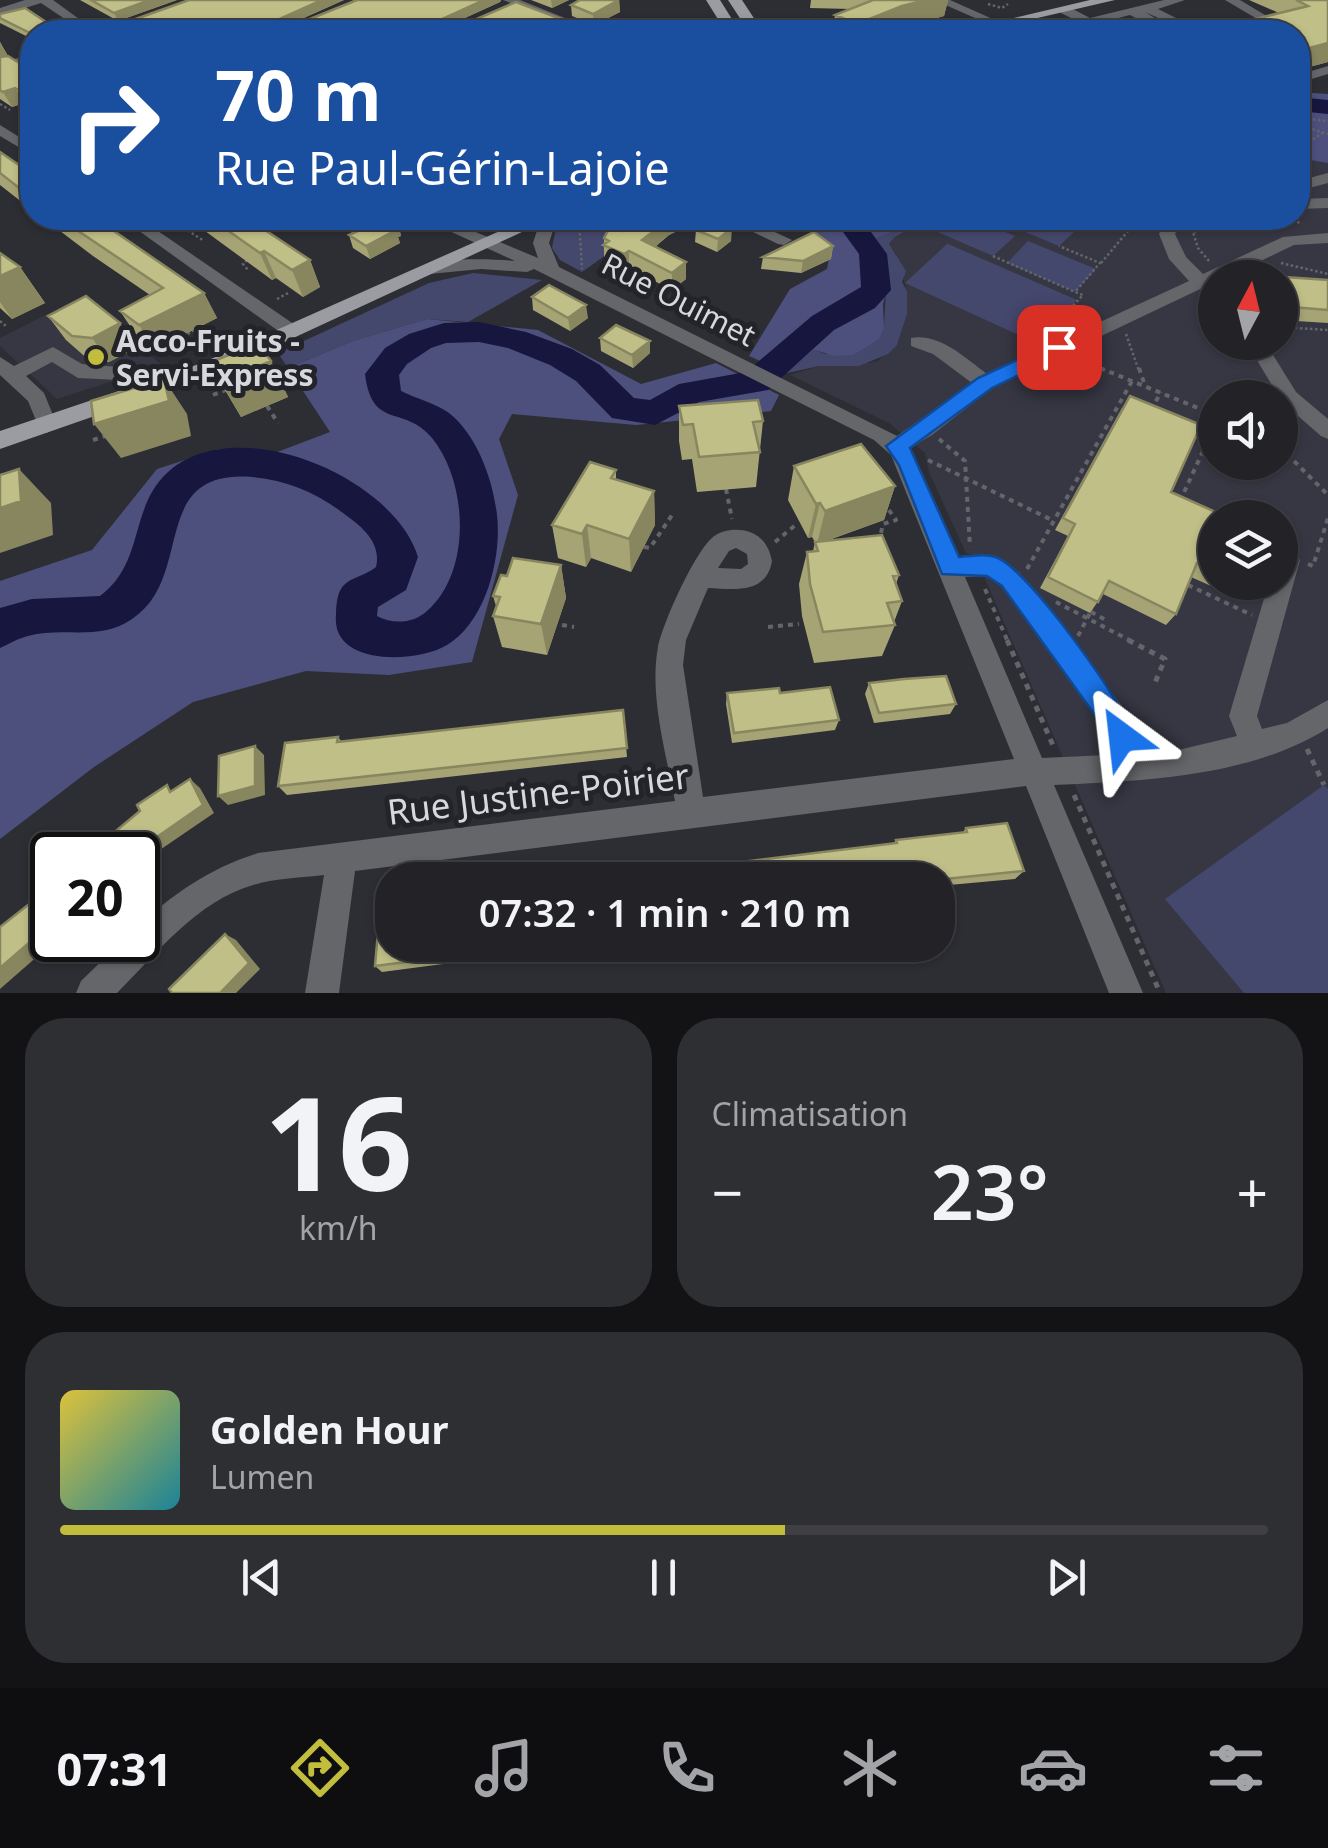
<!DOCTYPE html>
<html lang="fr">
<meta charset="utf-8">
<style>
:root{--surface:#222227;--page:#2e2f33;--text:#f1f3f6;--muted:#a2a4a7;--line:#3f3f44;--accent:#c3bd3e}
body{margin:0;font-family:"Noto Sans",sans-serif;background:var(--page);color:var(--text);height:100vh;display:flex;flex-direction:column;font-size:38px;white-space:nowrap}
*{box-sizing:border-box;margin:0}
p{font-size:32px;color:var(--muted)}
.icon{flex:none;width:55px;height:55px;fill:none;stroke:currentColor;stroke-width:2;stroke-linecap:round;stroke-linejoin:round}
.map{position:relative;height:993px;overflow:hidden}
.details{display:flex;flex-direction:column;gap:25px;padding:25px;background:#131315;flex:1}
.details>*{flex:none}
.banner{position:absolute;left:20px;top:20px;width:1290px;height:210px;border-radius:40px;box-shadow:0 2px 8px #0004,0 0 0 2px var(--line);background:#1a4fa0;color:#fff;overflow:hidden}
.needle{width:65px;rotate:7deg}
.fabs{position:absolute;left:1198px;top:260px;display:grid;gap:20px}
.fabs a{display:grid;place-items:center;width:100px;height:100px;border-radius:50%;background:var(--surface);box-shadow:0 2px 8px #0004,0 0 0 2px var(--line);font-size:50px}
.speed{position:absolute;left:30px;top:832px;display:flex;gap:20px;font-size:50px;font-weight:700;text-align:center}
.speed>*{display:grid;place-content:center;width:130px;height:130px;border-radius:50%;background:var(--surface);box-shadow:0 2px 8px #0004,0 0 0 2px var(--line);line-height:1}
.speed .limit{border:5px solid #111;border-radius:15px;background:#fff;color:#111}
.pin{position:absolute;display:grid;place-items:center;width:85px;height:85px;color:#fff;margin:-42px;border-radius:20px;box-shadow:0 5px 15px #0006}
.me{position:absolute;width:110px;margin:-55px;rotate:330deg;stroke-linejoin:round;filter:drop-shadow(0 0 8px #0008)}
.turn{display:flex;align-items:center;gap:35px;height:210px;padding:0 30px;font-size:45px}
.turn .icon{width:130px;height:130px;stroke-width:2.5}
.turn b{display:block;font-size:70px;line-height:85px}
.big{font-size:75px;font-weight:600;line-height:1.1}
.details .widget{flex:1;display:flex;flex-direction:column;justify-content:center;gap:15px;min-width:0;padding:0 35px;border-radius:40px;background:var(--page)}
.details .dial{align-items:center;gap:0}
.dial b{font-size:130px;line-height:1}
.song{display:flex;align-items:center;gap:30px}
.cover{width:120px;height:120px;border-radius:15px;background:linear-gradient(135deg,hsl(50 70% 55%),hsl(190 70% 35%))}
.played{height:10px;border-radius:5px;background:linear-gradient(90deg,var(--accent) 60%,var(--line) 60%)}
.keys{display:flex;justify-content:space-around;direction:ltr}
.heat{display:flex;justify-content:space-between;align-items:center;font-size:55px;direction:ltr}
.details .tiles{flex:1;display:grid;gap:25px;grid-template-columns:1fr 1fr}
.widget:last-child{grid-column:span 2}
.trip{position:absolute;left:375px;top:862px;width:580px;height:100px;border-radius:40px;background:var(--surface);box-shadow:0 2px 8px #0004,0 0 0 2px var(--line);font-weight:600;line-height:100px;text-align:center}
.tabs{display:flex;height:160px;justify-content:space-around;align-items:center;background:#0e0e10;color:var(--muted)}
.tabs .icon{width:70px;height:70px}
.tabs .active{color:var(--accent)}
.tabs b{font-size:45px;color:var(--text)}
.map>svg:first-child{display:block}
.built{fill:#363743;fill-rule:evenodd}
.green{fill:#45486d}
.forest{fill:#4d507d}
.lines{fill:none;stroke-linecap:round;stroke-linejoin:round}
.river{fill:#17163e;fill-rule:evenodd}
.path-far2{stroke:#64656a;stroke-width:2.5;stroke-dasharray:2.5 2.5;stroke-linecap:butt}
.path-far1{stroke:#64656a;stroke-width:4;stroke-dasharray:5 5;stroke-linecap:butt}
.path{stroke:#64656a;stroke-width:5;stroke-dasharray:6 6;stroke-linecap:butt}
.minor{fill:#656669;fill-rule:evenodd}
.major{fill:#9b9ca2;fill-rule:evenodd}
.wall{fill:#a6a475}
.shaded-wall{fill:#87865f}
.building{fill:#c1bf88;stroke:#87865f;stroke-width:2.5}
.route{fill:#1a73e8;stroke:#114b97;stroke-width:2.5}
.poi-dot{fill:#c3bd3e;stroke:#23242a;stroke-width:4}
.labels{text-anchor:middle;dominant-baseline:central;stroke-width:10;stroke-linejoin:round;paint-order:stroke}
.street-label{font-size:30px;fill:#d8d8dc;stroke:#23242a}
.poi-label{font-size:30px;font-weight:bold;fill:#d8d8dc;stroke:#23242a;text-anchor:start}
.near-street-label{font-size:35px;fill:#d8d8dc;stroke:#23242a}
</style>
<div class="map">
<svg width="1328" height="993" viewBox="0 0 1328 993">
<rect width="100%" height="100%" fill="#2d2e34"/>
<path class="built" d="M1298 158 1328 163V993H1166L975 556 966 553 929 472 925 453 889 423 790 375 819 366 876 362 897 345 907 314V291L896 254 889 245 895 237 930 218H1298ZM1215 278H1280V342H1215ZM1215 398H1280V462H1215ZM1215 518H1280V582H1215Z
M79 298 162 365 57 399 0 346V338Z"/>
<path class="green" d="M571 218H596L634 235 582 272 560 260 552 248 556 228Z
M916 218H930L895 237 889 244 906 271 902 282 907 291V314L897 345 888 354 859 366H819L787 373 814 350 825 354 884 327 887 270 880 260 875 238 904 228Z
M948 218H971L1015 236 993 256 933 230Z
M991 218H1089L1059 246Z
M1028 241 1096 269 1075 292 1007 263Z
M947 244H948L1077 300 1038 344 905 283Z
M473 273 542 280 468 322 427 319 353 341 288 368 278 353 429 283Z
M1324 785 1328 789V993H1244L1165 899Z"/>
<path class="forest" d="M1298 92 1328 94V163L1298 158Z
M827 218H916L904 228 876 238 888 279 883 305 884 327 879 339 853 355 835 356 814 350 787 373 749 356 790 289 827 269 830 253 804 239Z
M427 319 538 330 641 384 716 363 779 395 771 411 636 425 512 414 499 439 518 495 472 662 389 675 306 671 193 702 94 767 0 839V581L92 550 157 469 219 449 272 454 330 432 288 368 353 341Z"/>
<g class="lines">
<path class="river" d="M1298 97 1328 100V114L1298 111Z
M846 218H873L871 232 887 254 891 290 875 308 834 330 768 390 699 402 655 425 612 418 576 381 550 365 508 348 479 342 446 343 431 348 407 364 399 375 401 391C417 399 435 403 449 413 478 436 493 481 497 515 502 557 486 622 447 645 418 663 331 667 336 615 336 606 337 593 343 586 351 577 367 575 376 567 382 542 361 526 343 513 316 492 285 480 252 477 147 469 196 577 132 619 99 642 64 626 28 636 19 638 9 644 0 648V608L32 599 100 596C145 563 129 507 168 472 236 410 394 477 418 557L406 590 378 607 377 616C394 625 414 623 427 611 472 572 468 482 432 438 404 404 372 431 365 374L385 348 409 334 444 323 479 322 526 332 572 349 600 365 634 398 650 400 679 384 746 372 812 316 861 287 859 254 843 232Z"/>
<path class="path-far2" d="M988 4 1002 8 1008 4
M0 104 10 110
M28 113 32 111
M1298 118 1328 121
M1298 125 1328 134
M1298 140H1312L1324 132
M579 218 582 269
M1288 218 1302 224
M175 222 204 241
M993 256 1075 292
M247 260 243 264 248 270
M1209 261 1198 248 1193 232 1251 218
M1101 263 1139 218
M1281 263 1328 274
M277 299 290 292
M0 321 6 326
M1280 327 1328 330
M1126 334 1139 371
M1046 335 1083 295 1075 292 1100 263 1059 246
M163 351 194 330
M1075 358 1107 371"/>
<path class="path-far1" d="M1100 368 1215 415
M1139 368 1145 386
M213 395 228 389
M267 406 278 423
M1151 410 1161 392
M939 439 965 461 970 547
M93 440 106 436
M1280 447 1328 495
M928 460 1054 521
M726 489 732 519
M1180 501 1215 425
M881 533 883 524 896 520 886 506
M775 542 798 523
M644 547 650 548 672 515
M1308 564 1313 566 1328 518
M1027 569 1132 381
M1188 585 1252 615
M985 589 1008 642
M1056 602 1133 642
M1091 612 1106 620
M562 625 574 627
M768 627 799 624
M1078 636 1092 609"/>
<path class="path" d="M1007 640 1055 750
M1128 640 1165 659 1154 685
M1307 749 1324 785
M1074 795 1160 993"/>
<path class="minor" d="M25 0H53L97 32H84L41 3 0 16V8Z
M188 0H205L117 32H100Z
M503 0H520L600 32H584Z
M934 0H950L1022 32H1007Z
M1164 0H1185L1158 9 1204 32H1189L1145 12 1158 20V26L1117 32 1099 23 1094 29C1078 23 1056 33 1039 32L1077 21 1061 13V7H1069L1090 18ZM1130 15 1143 22 1125 27 1111 20Z
M1225 0H1240L1280 24 1259 32H1242L1264 23Z
M32 54V62L0 71V63Z
M1328 66V74L1298 83V75Z
M0 125 32 145V155L0 136Z
M1328 173V183L1298 191V181Z
M1328 198V208L1298 209V199Z
M121 218H139L298 327V335H284Z
M421 218H442L538 258 533 243 541 218H557L549 243 559 267 897 436 972 383 933 354 911 346V338C940 333 965 358 987 374L1189 281 1169 259 1159 234 1165 221 1197 218 1178 228 1175 234 1186 257 1203 274 1283 237 1328 233V243L1294 245 1225 278H1215V282L992 388 932 435 910 448 956 557 991 556 1019 572 1125 710 1135 737V754L1170 752 1237 736 1229 716 1269 582H1280V553H1296L1300 560 1257 716 1262 729 1287 723 1328 700V728C1251 777 1143 781 1054 785L1143 993H1109L1026 786 355 871 339 993H305L324 875C301 878 275 878 253 885 197 901 156 954 117 993H76L81 981 123 940H138V926C174 893 210 868 258 853L675 801C666 753 649 696 658 647 663 623 694 553 713 537 723 529 738 528 750 532 763 537 769 547 772 561 766 595 734 589 708 588L686 640 683 665 703 797 1014 759 891 455 874 440 534 269 527 272 481 269 419 275 416 271C436 256 490 259 515 261ZM736 548 747 554 748 564 741 569 718 568 729 551ZM987 576 1001 586 1103 726 1107 755 1042 758 965 577Z
M724 218H745L792 240 784 245 778 244Z
M1246 342H1265L1296 392 1328 419V439L1321 436 1282 402Z
M53 347 82 364 131 368 153 393 143 400 136 398 119 380 78 378 52 362 26 376 44 393 57 425 47 433 40 430 28 401 0 375V357L14 366Z"/>
<path class="major" d="M706 0H720L740 32H726Z
M728 0H742L763 32H749Z
M1090 0H1115L978 32H955Z
M529 218H552L218 373 0 449V431L202 363Z"/>
</g>
<path class="wall" d="M80 0H177L118 21Z
M189 0H344L286 26 290 27 357 0H501L500 2 445 27 577 25V32H140L134 30 130 21Z
M531 0H569L552 8Z
M619 0 620 12 594 25 572 16 571 5Z
M811 0H948L944 16 887 32H833L835 15 851 9 810 8Z
M1249 0H1328V62L1298 70V32H1224L1227 26 1279 13Z
M0 14 32 32V39L0 23Z
M0 42 8 56 32 71V108L24 103 12 107 0 99Z
M0 152 32 174V210L0 185Z
M43 218H95L204 293 217 318 154 350 136 335 120 311 150 295 93 256Z
M189 218H247L310 260 320 287 303 297 276 278 272 280 190 220Z
M325 218H389L398 223 401 236 398 237 400 243 370 259 353 248 349 235 353 233Z
M601 218H691V224L669 235 655 247 686 279 672 290 629 268 625 271 604 262V238L625 229Z
M791 218H814L806 224Z
M696 230 731 241 717 252 695 242Z
M833 246 831 259 801 273 761 269 763 257Z
M0 253 20 267 45 303 12 319 0 308Z
M1243 274 1328 280V323L1280 320V278H1241Z
M532 297 588 318 570 331 533 310Z
M48 316 120 323 136 348 109 362 90 361 66 340Z
M600 338 650 341V353L633 368 601 351Z
M271 361 288 397 241 417 209 363Z
M679 406 763 421 756 487 697 492 692 459 682 460 679 441Z
M1122 408 1171 492 1215 518V582L1211 586 1191 577 1176 614 1166 625 1103 594 1090 613 1040 588 1068 536 1055 530Z
M794 466 895 486 884 520 829 540 899 575 896 584 902 601 894 622 895 625 882 656 814 663 802 616 799 584 807 552 813 551 815 542 812 537 808 538 788 500Z
M616 470V479L654 491 655 525 631 572 591 558 586 567 558 558 552 525Z
M561 565 566 598 547 655 502 647 493 616 496 606 493 596 507 576Z
M869 683 956 704 950 714 874 723 865 694Z
M727 693H780L839 720 835 730 732 743 726 704Z
M623 710 627 757 287 795 278 786 338 737 342 742Z
M966 828 1024 871 1015 879 938 886V880L893 844 896 840 962 833Z
M392 945H529L443 956V964L382 972 375 966Z"/>
<path class="shaded-wall" d="M150 0H177L118 21 114 13Z
M322 0H344L271 32 268 24Z
M484 0H501L500 2 441 29 440 20Z
M551 0H569L552 8Z
M619 0 620 12 594 25 593 14Z
M926 0H948L944 16 887 32H855L857 24 902 6Z
M577 25V32H561Z
M0 42 8 57 0 60Z
M1328 43V62L1298 70V51Z
M15 88 24 103 12 107 3 92Z
M671 218H691V224L669 235 642 257V240Z
M398 223 401 236 398 237 400 243 370 259 366 246Z
M732 228 731 241 717 252 718 239Z
M833 246 831 259 801 273 803 261Z
M264 251 276 278 272 280 260 253Z
M629 251V268L625 271 624 254Z
M310 260 320 287 303 297 292 270Z
M686 262V279L672 290V273Z
M20 267 45 303 12 319 0 302V276Z
M204 293 217 318 154 350 139 325Z
M586 305 588 318 570 331 568 318Z
M120 323 136 348 109 362 92 338Z
M650 341V353L633 368 632 355Z
M271 361 288 397 241 417 221 382Z
M164 379 187 414 191 436 121 458 94 424Z
M19 469 51 503 53 535 0 553V508Z
M895 486 884 520 817 544 825 511Z
M654 491 655 525 631 572 629 539Z
M820 503 812 537 808 538 816 504Z
M587 525 591 558 586 567 582 534Z
M561 565 566 598 547 655 541 624Z
M255 746 264 755 265 795 228 805 218 796Z
M190 779 200 788 214 813 151 856 138 868V855H131Z
M52 923V940H56L0 989V968Z
M225 934 236 940 260 969 236 993H220Z
M438 950 443 956V964L437 958Z"/>
<path class="building" d="M91 0H150L114 13Z
M189 0H322L268 24 290 27 357 0H484L440 20 441 27H458L516 2 577 25 561 32H153L130 21Z
M580 0H619L593 14 571 5Z
M873 0H926L902 6 857 24 835 15Z
M1296 0H1328V43L1298 51V32H1241L1227 26 1308 6Z
M25 8 55 28 42 32 32 34 0 18V14Z
M1124 24 1140 32H1090Z
M8 56 32 71V98L15 88 3 92 0 90V57Z
M0 152 32 174V198L0 173Z
M59 218H95L204 293 139 325 120 311 163 288Z
M210 218H247L310 260 292 270 264 251 260 253Z
M343 218H389L398 223 391 226 396 230 366 246 349 235 362 229Z
M635 218H671L642 240 686 262 672 273 629 251 624 254 603 245 609 241 604 238 611 225 622 231 638 219Z
M710 219 732 228 718 239 696 230Z
M814 232 833 246 803 261 763 257Z
M0 253 20 267 0 276Z
M1243 274 1328 280V310L1280 306V278H1245Z
M549 285 586 305 568 318 532 297Z
M86 296 120 323 92 338 72 336 48 316Z
M616 325 650 341 632 355 600 338Z
M258 343 271 361 221 382 209 363Z
M164 379 169 401 94 424 91 401Z
M1130 396 1201 425 1171 492 1229 518H1215V572L1197 563 1176 614 1109 581 1098 602 1048 577 1075 524 1063 518Z
M758 400 763 421 753 422 760 452 699 457 693 424 683 425 679 406Z
M861 444 895 486 825 511 820 503 816 504 794 466Z
M590 462 616 470 611 478 654 491 629 539 587 525 582 534 552 525Z
M19 469 21 501 0 508V475Z
M882 535 899 575 893 576 902 601 887 603 895 625 823 632 810 584 807 552 818 551 815 542Z
M513 558 561 565 541 624 493 616 500 597 493 596 501 575 507 576Z
M946 676 956 704 879 713 869 683 904 679Z
M830 687 839 720 734 733 727 693 779 688 780 693Z
M623 710 627 748 278 786 285 743 338 737 337 742Z
M255 746V786L218 796 219 756Z
M190 779 203 805 131 855H87L140 811 137 805 167 785 170 792Z
M1007 823 1024 871 935 880H593L897 843 896 840 967 832 966 828Z
M52 876V923L0 968V927L42 894 38 888Z
M392 907V945H477L438 950 437 958 375 966 380 909Z
M225 934 249 963 220 993H172L169 989Z"/>
<path class="route" d="M1059 341 1069 347 1066 352 992 388 910 448 959 557C971 556 987 553 998 558 1031 573 1121 701 1136 737L1131 747 1122 751 1112 747 1103 726 1002 586 987 576 942 574 899 465 886 446 978 378Z"/>
<circle class="poi-dot" cx="96" cy="357" r="10"/>
<g class="labels">
<g class="street-label">
<text transform="translate(679 299) rotate(27)">Rue Ouimet</text>
</g>
<g class="poi-label">
<text x="116" y="340">Acco-Fruits -<tspan x="116" dy="34">Servi-Express</tspan></text>
</g>
<g class="near-street-label">
<text transform="translate(538 793) rotate(-7)">Rue Justine-Poirier</text>
</g>
</g>
</svg>
<div class="fabs">
<a><svg class="needle" viewBox="-14 -14 28 28"><path d="M0-13l5 13h-10z" fill="#e53935"/><path d="M0 13l5-13h-10z" fill="#a2a4a7"/></svg></a>
<a><svg class="icon" aria-label="sound" viewBox="0 0 24 24"><path d="M4 9h4l5-4v14l-5-4H4zM17 9q2 3 0 6"/></svg></a>
<a><svg class="icon" aria-label="layers" viewBox="0 0 24 24"><path d="M12 4l9 5-9 5-9-5zM3 14l9 5 9-5"/></svg></a>
</div>
<div class="speed"><div class="limit">20</div></div>
<div class="pin" style="left:1059px;top:347px;background:#d93025"><svg class="icon" aria-label="arrive" viewBox="0 0 24 24"><path d="M6 21V4h12l-3 4 3 4H6"/></svg></div>
<svg class="me" style="left:1122px;top:737px" viewBox="-20 -20 40 40"><path d="M0-17L14 15 0 8-14 15z" fill="#1a73e8" stroke="#fff" stroke-width="4"/></svg>
<div class="trip">07:32 · 1 min · 210 m</div>
<div class="banner">
<div class="turn"><svg class="icon" aria-label="right" viewBox="0 0 24 24"><path d="M7 20v-9h11M14 6l5 5-5 5"/></svg><div><b>70 m</b>Rue Paul-Gérin-Lajoie</div></div>
</div>
</div>
<section class="details">
<div class="tiles">
<div class="widget dial"><b>16</b><p>km/h</p></div>
<div class="widget"><p>Climatisation</p>
<div class="heat"><a>−</a><b class="big">23°</b><a>+</a></div>
</div>
<div class="widget">
<div class="song"><i class="cover"></i><div><b>Golden Hour</b><p>Lumen</p></div></div>
<div class="played"></div>
<div class="keys"><svg class="icon" aria-label="previous" viewBox="0 0 24 24"><path d="M18 5L8 12l10 7zM5 5v14"/></svg><svg class="icon" aria-label="pause" viewBox="0 0 24 24"><path d="M8 5v14M16 5v14"/></svg><svg class="icon" aria-label="next" viewBox="0 0 24 24"><path d="M6 5l10 7-10 7zM19 5v14"/></svg></div>
</div>
</div>
</section>
<nav class="tabs">
<b>07:31</b>
<svg class="icon active" aria-label="directions" viewBox="0 0 24 24"><path d="M12 3l9 9-9 9-9-9zM9 14v-3h6M13 9l2 2-2 2"/></svg>
<svg class="icon" aria-label="music" viewBox="0 0 24 24"><path d="M9 18V5l10-2v13"/><circle cx="6" cy="18" r="3"/><circle cx="16" cy="16" r="3"/></svg>
<svg class="icon" aria-label="phone" viewBox="0 0 24 24"><path d="M5 4h4l2 5-3 2q2 4 5 5l2-3 5 2v4C11 20 4 13 5 4z"/></svg>
<svg class="icon" aria-label="climate" viewBox="0 0 24 24"><path d="M12 3v18M4 7l16 10M4 17L20 7"/></svg>
<svg class="icon" aria-label="car" viewBox="0 0 24 24"><path d="M5 17H2v-5l4-1 3-4h7l3 4 3 1v5h-3M9 17h6M6 11h13"/><circle cx="7" cy="17" r="2"/><circle cx="17" cy="17" r="2"/></svg>
<svg class="icon" aria-label="filters" viewBox="0 0 24 24"><path d="M4 7h16M4 17h16"/><circle cx="9" cy="7" r="2"/><circle cx="15" cy="17" r="2"/></svg>
</nav>
